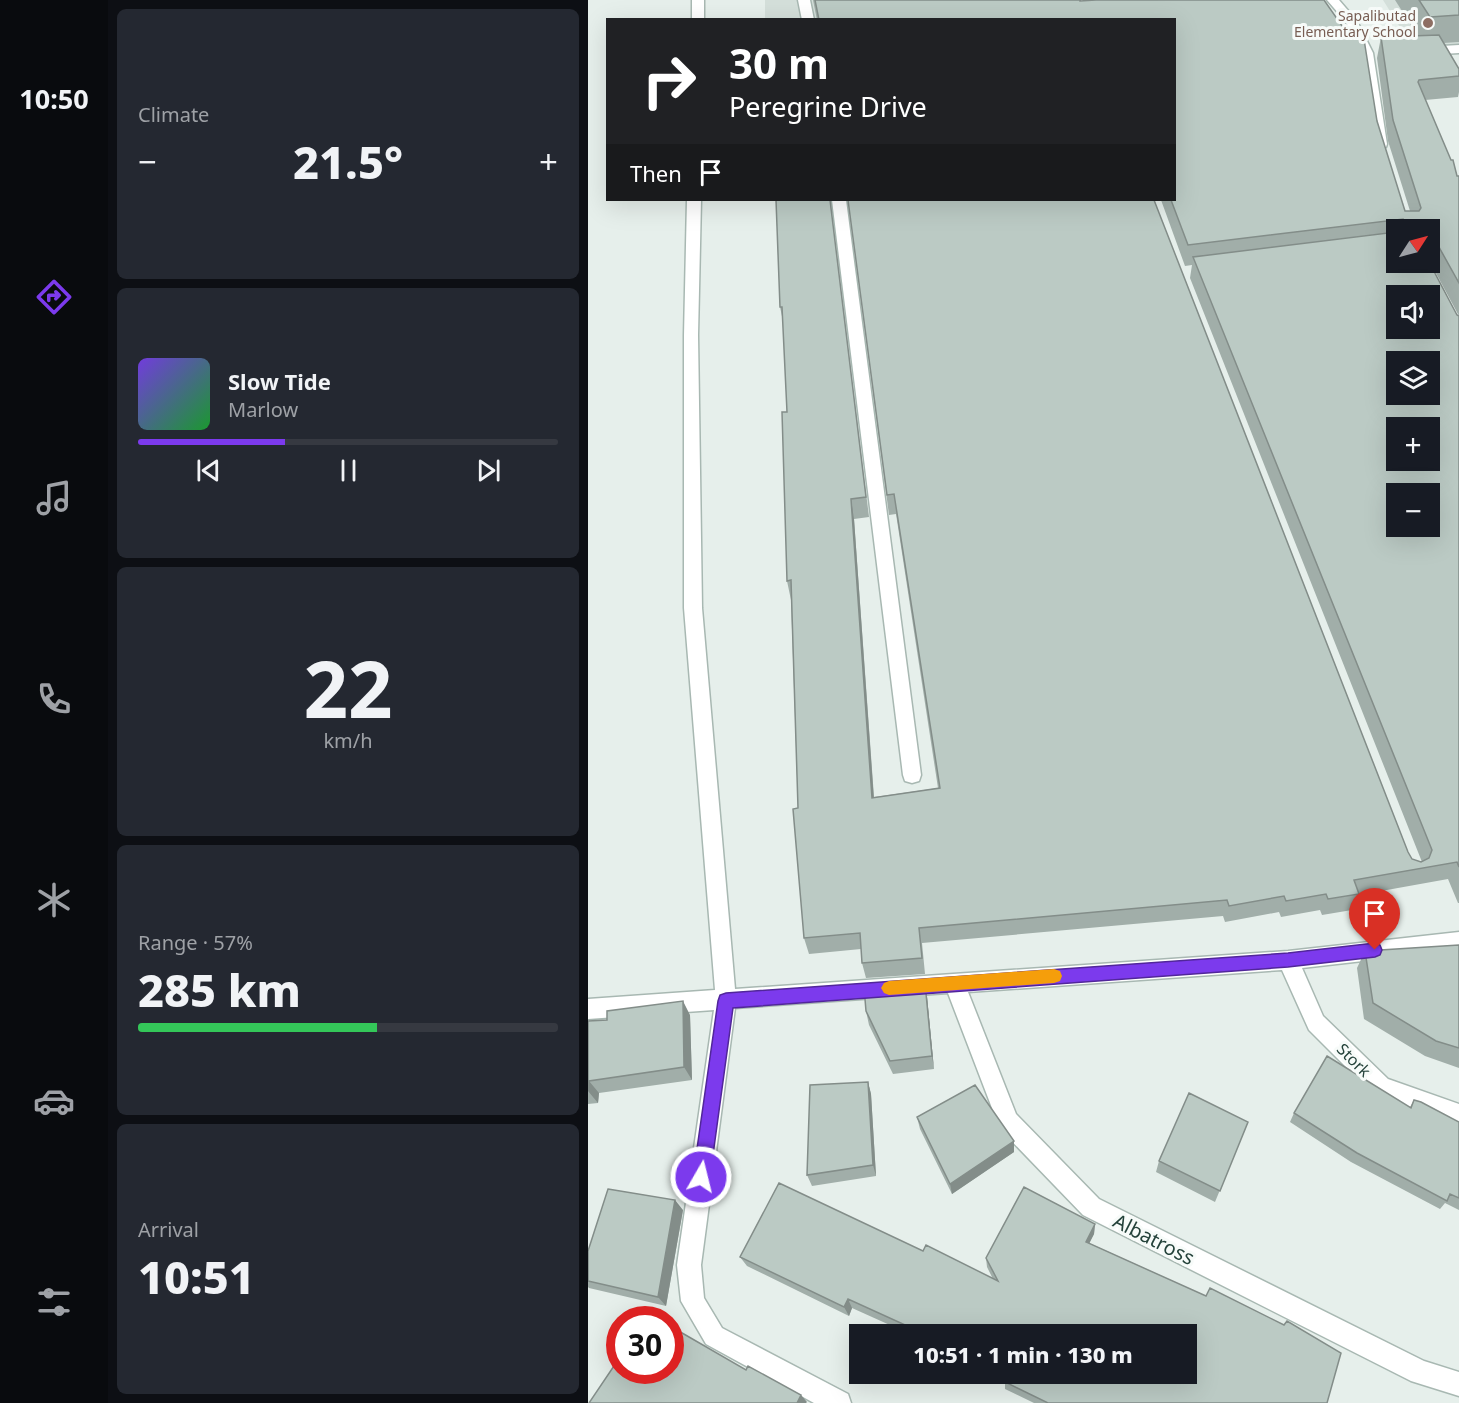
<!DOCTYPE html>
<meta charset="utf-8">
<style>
:root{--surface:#171b24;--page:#242831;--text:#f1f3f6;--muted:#9ea1a6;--line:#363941;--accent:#7c3aed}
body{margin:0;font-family:"Noto Sans",sans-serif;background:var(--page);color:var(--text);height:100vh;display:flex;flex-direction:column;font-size:22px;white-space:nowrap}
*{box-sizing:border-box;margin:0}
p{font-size:20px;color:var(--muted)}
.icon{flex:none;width:33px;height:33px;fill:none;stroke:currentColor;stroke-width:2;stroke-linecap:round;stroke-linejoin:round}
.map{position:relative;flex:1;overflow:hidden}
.drawer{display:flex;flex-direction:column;gap:9px;padding:9px;background:#0d0f14;width:480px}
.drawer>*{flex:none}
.guide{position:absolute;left:18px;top:18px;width:570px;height:183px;border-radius:0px;box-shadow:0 6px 24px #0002;background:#202124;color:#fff;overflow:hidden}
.needle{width:39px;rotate:54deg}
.buttons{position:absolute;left:798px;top:219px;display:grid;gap:12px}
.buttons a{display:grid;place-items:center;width:54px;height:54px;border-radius:0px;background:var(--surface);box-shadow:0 6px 24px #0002;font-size:30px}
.speed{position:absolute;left:18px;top:1306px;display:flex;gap:12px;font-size:30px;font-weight:700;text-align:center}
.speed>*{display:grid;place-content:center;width:78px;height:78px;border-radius:50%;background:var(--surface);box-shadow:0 6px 24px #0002;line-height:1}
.speed .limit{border:9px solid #d22;background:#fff;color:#111}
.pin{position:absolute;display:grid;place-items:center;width:51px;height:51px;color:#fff;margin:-62px -26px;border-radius:50% 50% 50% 0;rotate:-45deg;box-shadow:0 0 6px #0007}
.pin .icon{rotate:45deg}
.me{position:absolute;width:66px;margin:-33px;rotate:8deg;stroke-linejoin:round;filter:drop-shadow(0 0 4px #0008)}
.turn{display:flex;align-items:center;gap:21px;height:126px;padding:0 24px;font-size:27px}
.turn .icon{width:78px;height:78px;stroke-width:2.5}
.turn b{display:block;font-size:42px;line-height:51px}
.then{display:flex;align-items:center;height:57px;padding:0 24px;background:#0003;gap:12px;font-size:22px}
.big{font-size:45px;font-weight:800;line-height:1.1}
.drawer .tile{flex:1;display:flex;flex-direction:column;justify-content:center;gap:9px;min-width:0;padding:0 21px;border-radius:9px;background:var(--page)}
.drawer .dial{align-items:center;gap:0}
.dial b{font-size:78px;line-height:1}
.song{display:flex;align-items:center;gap:18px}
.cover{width:72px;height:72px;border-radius:9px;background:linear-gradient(135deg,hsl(260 70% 55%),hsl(130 70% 35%))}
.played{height:6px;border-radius:3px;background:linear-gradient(90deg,var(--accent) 35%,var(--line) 35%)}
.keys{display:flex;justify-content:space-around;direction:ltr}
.heat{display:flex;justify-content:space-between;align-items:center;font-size:33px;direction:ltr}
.charge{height:9px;border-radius:4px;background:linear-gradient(90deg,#34c759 57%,var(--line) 0)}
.trip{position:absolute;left:261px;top:1324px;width:348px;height:60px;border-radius:0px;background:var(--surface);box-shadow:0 6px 24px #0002;font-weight:800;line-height:60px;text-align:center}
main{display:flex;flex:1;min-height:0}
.tab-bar{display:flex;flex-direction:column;width:108px;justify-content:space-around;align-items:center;background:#090b0e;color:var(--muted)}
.tab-bar .icon{width:42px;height:42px}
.tab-bar .on{color:var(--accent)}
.tab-bar b{font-size:27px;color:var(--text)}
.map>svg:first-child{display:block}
.built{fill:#d4dfda}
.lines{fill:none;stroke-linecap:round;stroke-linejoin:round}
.service-casing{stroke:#a8b8b2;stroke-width:3}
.minor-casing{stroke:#a8b8b2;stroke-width:3}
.service{fill:#fff;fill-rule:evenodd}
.minor{fill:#fff;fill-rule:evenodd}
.wall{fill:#a1aea9}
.shaded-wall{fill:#838d89}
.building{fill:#bbcac4;stroke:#838d89;stroke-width:1.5;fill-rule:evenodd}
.route{fill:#7c3aed;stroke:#51269a;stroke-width:1.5}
.slow{fill:#f59e0b}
.education-dot{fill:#8d6e63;stroke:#f7fbf9;stroke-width:2}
.labels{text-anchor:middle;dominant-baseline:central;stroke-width:6;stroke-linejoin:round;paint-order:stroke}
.far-education-label{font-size:14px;fill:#785e54;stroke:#f7fbf9;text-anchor:end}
.street-label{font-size:16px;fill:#24423a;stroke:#f7fbf9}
.near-street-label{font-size:20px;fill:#24423a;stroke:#f7fbf9}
</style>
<main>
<nav class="tab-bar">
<b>10:50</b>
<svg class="icon on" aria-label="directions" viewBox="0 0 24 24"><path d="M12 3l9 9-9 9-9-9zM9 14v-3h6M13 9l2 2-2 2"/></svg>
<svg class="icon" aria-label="music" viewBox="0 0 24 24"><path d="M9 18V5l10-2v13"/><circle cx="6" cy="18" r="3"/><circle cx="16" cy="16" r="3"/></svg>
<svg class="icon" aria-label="phone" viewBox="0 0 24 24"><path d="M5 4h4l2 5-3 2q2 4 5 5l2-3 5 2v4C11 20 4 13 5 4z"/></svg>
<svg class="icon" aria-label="climate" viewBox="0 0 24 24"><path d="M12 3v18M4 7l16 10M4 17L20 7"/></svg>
<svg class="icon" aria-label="car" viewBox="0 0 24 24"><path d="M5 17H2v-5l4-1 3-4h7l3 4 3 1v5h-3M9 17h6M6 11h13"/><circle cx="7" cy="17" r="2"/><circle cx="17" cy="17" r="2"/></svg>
<svg class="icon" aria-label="filters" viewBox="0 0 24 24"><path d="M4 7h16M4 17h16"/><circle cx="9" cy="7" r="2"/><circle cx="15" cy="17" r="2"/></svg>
</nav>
<section class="drawer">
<div class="tile"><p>Climate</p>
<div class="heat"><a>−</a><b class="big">21.5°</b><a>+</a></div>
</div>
<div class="tile">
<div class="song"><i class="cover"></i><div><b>Slow Tide</b><p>Marlow</p></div></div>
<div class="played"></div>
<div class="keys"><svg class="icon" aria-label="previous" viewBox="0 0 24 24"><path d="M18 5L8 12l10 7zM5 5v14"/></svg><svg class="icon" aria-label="pause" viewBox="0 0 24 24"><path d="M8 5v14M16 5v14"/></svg><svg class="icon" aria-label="next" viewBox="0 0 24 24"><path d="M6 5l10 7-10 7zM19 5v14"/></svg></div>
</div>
<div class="tile dial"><b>22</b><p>km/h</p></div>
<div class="tile"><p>Range · 57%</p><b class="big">285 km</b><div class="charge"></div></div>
<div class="tile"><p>Arrival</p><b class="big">10:51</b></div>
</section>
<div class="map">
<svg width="871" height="1403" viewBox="0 0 871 1403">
<rect width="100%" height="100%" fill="#e6efeb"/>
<path class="built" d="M177 0H364L370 19H177Z
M795 0H871V45L825 48Z"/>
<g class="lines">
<defs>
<path id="service" d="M210 0H222L226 20H214Z
M244 200H258L333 775 331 781 324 783 317 781 315 775Z"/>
<path id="minor" d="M104 0H116V20H104Z
M739 0H751L769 21 785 53 799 144 798 147H788L787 144 773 53 758 22Z
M871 45V53L837 55 831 51 837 47Z
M99 200H113L110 335 114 608 147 989 700 951 871 932V950L714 968 735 1016 800 1079 871 1104V1126L785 1094 721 1030 694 970 380 992 428 1114 511 1199 836 1361 871 1372V1396L823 1381 495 1215 412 1129 360 993 147 1008 113 1265 116 1298 134 1328 260 1394 263 1403H226L118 1344 93 1301 89 1265 126 1010 0 1019V999L127 990 96 608V335Z"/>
</defs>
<use href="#service" class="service-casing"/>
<use href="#minor" class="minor-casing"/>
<use href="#service" class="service"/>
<use href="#minor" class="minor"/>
</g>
<path class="wall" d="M225 0H492V1H500V0H736L789 121 817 211H822L800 141 789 58 793 37 830 36 807 0H871V42L855 43 871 69V92L870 97 837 100 869 176H871V316L842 262V230H808V262L871 316V903H870L860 879 771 895 764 910 734 915 732 910 693 917 691 912 637 922 635 916 334 943 337 974 278 978 274 963 273 949 221 954 216 938 210 808 203 600 199 581V412L195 321 192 307 188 200H242L281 517 266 519 286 797 350 788 308 514 301 515 260 200H258H566L820 852 824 859 834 862 602 278 604 265 597 266 573 200H586V20H229Z
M871 945V1068L837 1056 776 1019 769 968 777 951Z
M339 997 346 1069 305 1074 281 1025 278 1011Z
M102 1015 104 1080 11 1093 10 1103 0 1104V1021Z
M280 1082 283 1094 288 1176 224 1186 219 1175Z
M826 1100 871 1122V1210L857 1203 852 1209 763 1162 702 1122 706 1113 822 1107Z
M329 1117 426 1152 364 1194 332 1129Z
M660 1122 627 1202 568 1172 571 1161Z
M95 1210 78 1306 1 1288 0 1287V1251Z
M507 1224 506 1234 501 1243 618 1296 696 1325 699 1321 739 1403H446L417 1389V1382L419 1378 410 1374H598V1335H324L264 1308 261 1316 159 1266 152 1257 335 1251 405 1279 399 1267 398 1258Z"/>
<path class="shaded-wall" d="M263 499 266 519 287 815 284 798Z
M337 983 339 997 346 1069 344 1056Z
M95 1001 102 1015 104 1080 96 1067Z
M1 1081 11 1093 10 1103 0 1091Z
M280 1082 283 1094 288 1176 285 1165Z
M426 1141V1152L364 1194 362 1184Z
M87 1200 95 1210 78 1306 70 1297Z
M507 1224 506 1234 497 1252 498 1242Z
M260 1299 264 1308 261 1316 256 1307Z
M213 1395 219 1402 218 1403H209Z"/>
<path class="building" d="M227 0H492V1L508 0H736L759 33H775L789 121 817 211H831L833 208 805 120 793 37 851 35 871 69V76L831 80 830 82 863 160H865L869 176H871V283L847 240H842V230H814L815 219 600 245 583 200H586V20H231Z
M831 0H871V15L842 17Z
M188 200H242L278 497 263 499 284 798 352 788 306 494 299 495 260 200H566L820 852 824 859 833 862 841 858 844 850 605 257 808 232V262H841L869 315 871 316V867L869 862 766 880 771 894 740 899 738 894 698 901 696 896 641 906 639 900 331 928 334 958 274 963 272 933 216 938 205 809 210 808 203 580 199 581 194 412H199L194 307H192ZM808 296H842V328H808ZM808 362H842V394H808ZM808 428H842V460H808ZM808 494H842V526H808Z
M871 945V1048L848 1041 785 1003 777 951Z
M337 983 344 1056 302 1061 278 1011 276 987Z
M95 1001 96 1067 1 1081 0 1091V1021L19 1020V1011Z
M739 1056 823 1108 826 1100 833 1102 871 1122V1198L862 1194 859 1201 769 1153 706 1113Z
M280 1082 285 1165 219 1175 222 1085Z
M387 1085 426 1141 362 1184 329 1117Z
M601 1093 660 1122 632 1191 571 1161Z
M191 1183 335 1251 338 1245 410 1281 398 1258 436 1187 507 1224 498 1242 618 1296 622 1288 696 1325 699 1321 753 1353 739 1403H460L417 1382 420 1374H598V1335H339L260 1299 256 1307 152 1257Z
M20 1189 87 1200 70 1297 0 1281V1251Z
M60 1312 73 1320H56Z
M82 1326 158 1370 160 1366 213 1395 209 1403H1L32 1357V1371H82Z"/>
<path class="route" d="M787 943 792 945 794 950 792 955 787 957 700 967 145 1008 122 1177 119 1183 113 1186 107 1183 105 1177 130 1001 132 995 138 993 700 953Z"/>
<path class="slow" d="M466 969 472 971 474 976 472 981 466 983 301 995 296 993 293 988 296 983 301 981Z"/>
<circle class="education-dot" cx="840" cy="23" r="6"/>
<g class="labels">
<g class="far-education-label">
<text x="828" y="15">Sapalibutad<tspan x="828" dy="16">Elementary School</tspan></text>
</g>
<g class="street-label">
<text transform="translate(766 1060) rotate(45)">Stork</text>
</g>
<g class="near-street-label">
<text transform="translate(566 1239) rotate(27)">Albatross</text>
</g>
</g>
</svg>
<div class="buttons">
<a><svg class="needle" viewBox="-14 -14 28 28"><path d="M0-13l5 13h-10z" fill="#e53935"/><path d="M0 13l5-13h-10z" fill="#9ea1a6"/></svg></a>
<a><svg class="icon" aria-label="sound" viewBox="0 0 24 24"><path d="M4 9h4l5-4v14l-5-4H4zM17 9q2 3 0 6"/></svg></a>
<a><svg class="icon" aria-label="layers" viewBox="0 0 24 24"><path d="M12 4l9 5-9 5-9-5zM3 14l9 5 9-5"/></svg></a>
<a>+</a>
<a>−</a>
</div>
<div class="speed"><div class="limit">30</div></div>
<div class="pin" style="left:787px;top:950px;background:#d93025"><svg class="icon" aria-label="arrive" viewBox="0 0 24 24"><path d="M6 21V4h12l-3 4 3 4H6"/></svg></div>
<svg class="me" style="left:113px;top:1177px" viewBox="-20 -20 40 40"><circle r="17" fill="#7c3aed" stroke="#fff" stroke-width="3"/><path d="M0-11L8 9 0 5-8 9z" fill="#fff"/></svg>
<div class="trip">10:51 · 1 min · 130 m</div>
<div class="guide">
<div class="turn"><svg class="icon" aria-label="right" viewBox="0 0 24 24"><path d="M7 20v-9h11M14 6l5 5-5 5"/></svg><div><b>30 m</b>Peregrine Drive</div></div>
<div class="then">Then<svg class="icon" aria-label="arrive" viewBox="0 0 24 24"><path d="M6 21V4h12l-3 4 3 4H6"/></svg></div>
</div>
</div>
</main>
